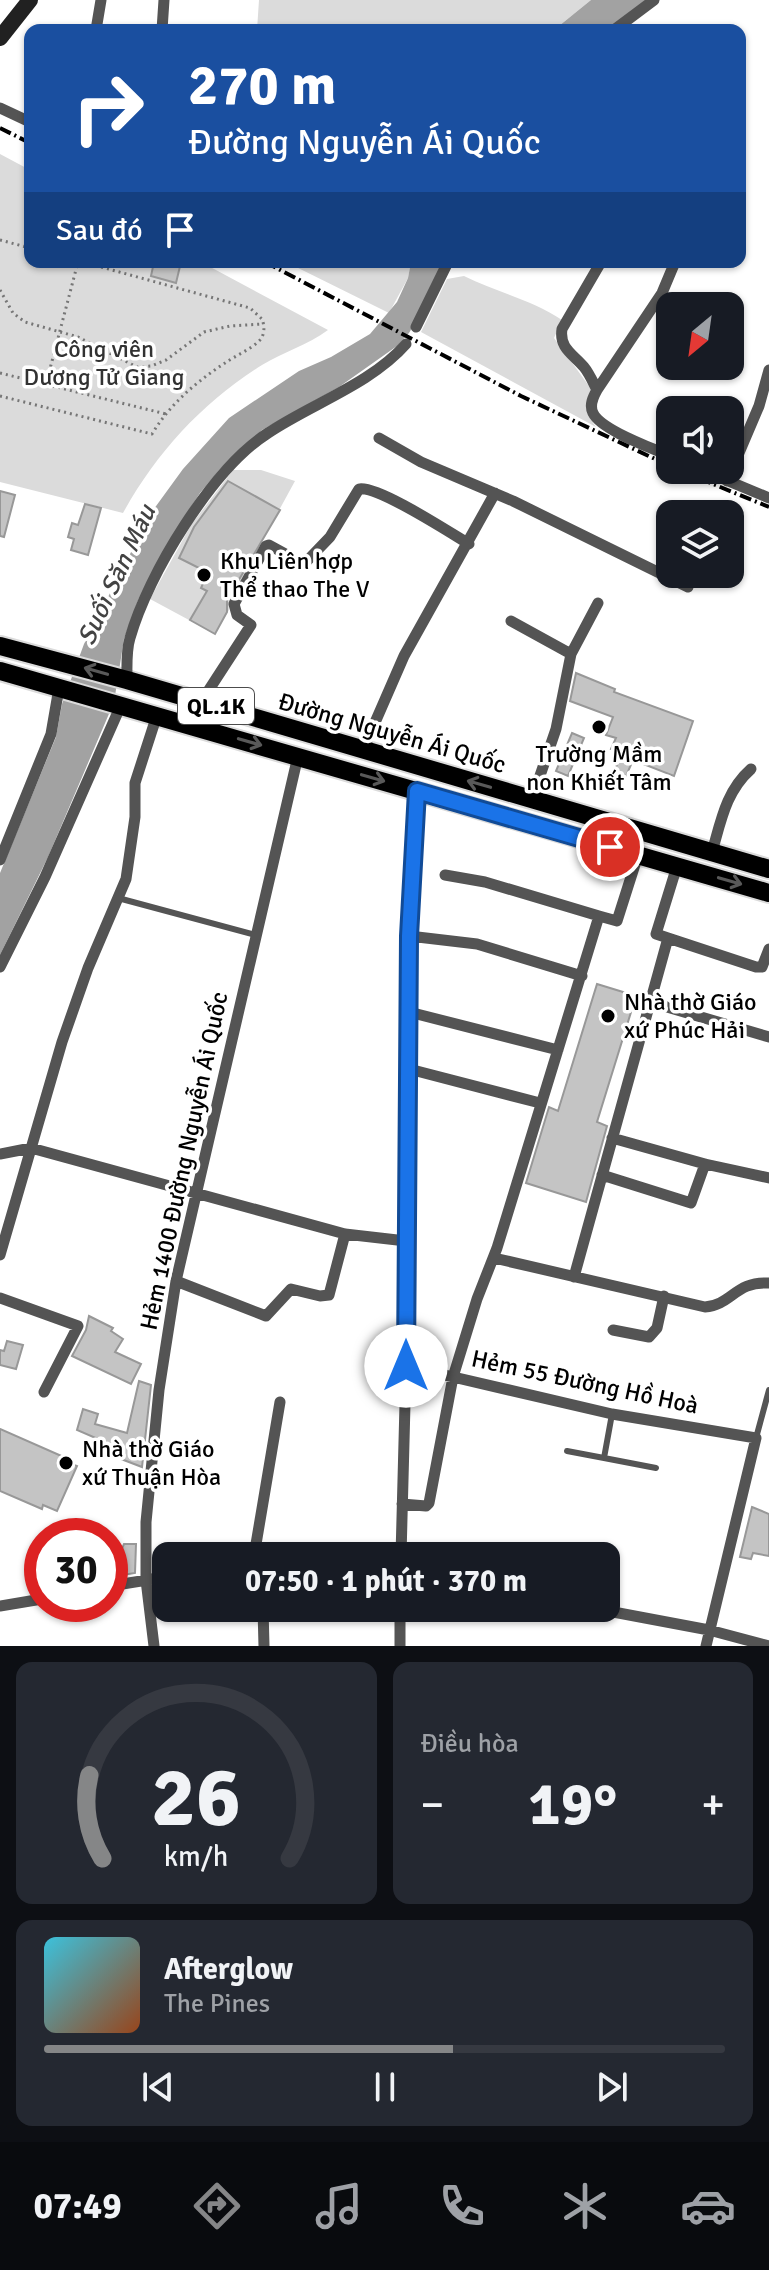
<!DOCTYPE html>
<html lang="vi">
<meta charset="utf-8">
<style>
:root{--surface:#171b24;--page:#242831;--text:#f1f3f6;--muted:#9ea1a6;--line:#363941;--accent:#858687}
body{margin:0;font-family:Signika,sans-serif;background:var(--page);color:var(--text);height:100vh;display:flex;flex-direction:column;font-size:30px;white-space:nowrap}
*{box-sizing:border-box;margin:0}
p{font-size:26px;color:var(--muted)}
.icon{flex:none;width:44px;height:44px;fill:none;stroke:currentColor;stroke-width:2;stroke-linecap:round;stroke-linejoin:round}
.map{position:relative;height:1646px;overflow:hidden}
.panel{display:flex;flex-direction:column;gap:16px;padding:16px;background:#0d0f14;flex:1}
.panel>*{flex:none}
.guide{position:absolute;left:24px;top:24px;width:722px;height:244px;border-radius:16px;box-shadow:0 2px 6px #0004;background:#1a4fa0;color:#fff;overflow:hidden}
.needle{width:52px;rotate:209deg}
.buttons{position:absolute;left:656px;top:292px;display:grid;gap:16px}
.buttons a{display:grid;place-items:center;width:88px;height:88px;border-radius:16px;background:var(--surface);box-shadow:0 2px 6px #0004;font-size:40px}
.speed{position:absolute;left:24px;top:1518px;display:flex;gap:16px;font-size:40px;font-weight:700;text-align:center}
.speed>*{display:grid;place-content:center;width:104px;height:104px;border-radius:50%;background:var(--surface);box-shadow:0 2px 6px #0004;line-height:1}
.speed .limit{border:12px solid #d22;background:#fff;color:#111}
.pin{position:absolute;display:grid;place-items:center;width:68px;height:68px;color:#fff;margin:-34px;border:4px solid #fff;border-radius:50%;box-shadow:0 2px 8px #0007}
.me{position:absolute;width:88px;margin:-44px;rotate:0deg;stroke-linejoin:round;filter:drop-shadow(0 0 6px #0008)}
.turn{display:flex;align-items:center;gap:28px;height:168px;padding:0 32px;font-size:36px}
.turn .icon{width:104px;height:104px;stroke-width:2.5}
.turn b{display:block;font-size:56px;line-height:68px}
.then{display:flex;align-items:center;height:76px;padding:0 32px;background:#0003;gap:16px;font-size:30px}
.big{font-size:60px;font-weight:700;line-height:1.1}
.panel .tile{flex:1;display:flex;flex-direction:column;justify-content:center;gap:12px;min-width:0;padding:0 28px;border-radius:16px;background:var(--page)}
.panel .dial{align-items:center;gap:0}
.dial svg{height:208px;overflow:visible;fill:none;stroke:var(--line);stroke-width:7;stroke-linecap:round;text-anchor:middle}
.dial text{fill:var(--text);stroke:none}
.song{display:flex;align-items:center;gap:24px}
.cover{width:96px;height:96px;border-radius:12px;background:linear-gradient(135deg,hsl(190 70% 55%),hsl(20 70% 35%))}
.played{height:8px;border-radius:4px;background:linear-gradient(90deg,var(--accent) 60%,var(--line) 60%)}
.keys{display:flex;justify-content:space-around;direction:ltr}
.heat{display:flex;justify-content:space-between;align-items:center;font-size:44px;direction:ltr}
.panel .tiles{flex:1;display:grid;gap:16px;grid-template-columns:1fr 1fr}
.tile:last-child{grid-column:span 2}
.trip{position:absolute;left:152px;top:1542px;width:468px;height:80px;border-radius:16px;background:var(--surface);box-shadow:0 2px 6px #0004;font-weight:700;line-height:80px;text-align:center}
.menu{display:flex;height:128px;justify-content:space-around;align-items:center;background:#090b0e;color:var(--muted)}
.menu .icon{width:56px;height:56px}
.menu .selected{color:var(--accent)}
.menu b{font-size:36px;color:var(--text)}
.map>svg:first-child{display:block}
.green{fill:#dbdbdb}
.water{fill:#a2a2a2}
.building{fill:#c4c4c4;stroke:#989898;stroke-width:2}
.lines{fill:none;stroke-linecap:round;stroke-linejoin:round}
.primary-casing{stroke:#dbdbdb;stroke-width:22}
.path{stroke:#767676;stroke-width:3;stroke-dasharray:2 4;stroke-linecap:butt}
.service{stroke:#545454;stroke-width:6}
.minor{stroke:#545454;stroke-width:11}
.secondary{stroke:#212121;stroke-width:16}
.primary{stroke:#000;stroke-width:18}
.rail{stroke:#000;stroke-width:4;stroke-dasharray:12 4 2 4;stroke-linecap:butt}
.oneway{stroke:#595959}
.route-casing{stroke:#114b97;stroke-width:20}
.route{stroke:#1a73e8;stroke-width:14}
.poi-dot{fill:#000;stroke:#fff;stroke-width:3}
.labels{text-anchor:middle;dominant-baseline:central;stroke-width:7;stroke-linejoin:round;paint-order:stroke}
.shield{fill:#fff;stroke:#4c4c4c;stroke-width:2}
.shield-label{font-size:22px;font-weight:bold;fill:#000}
.park-label{font-size:24px;fill:#323232;stroke:#fff}
.poi-label{font-size:24px;fill:#000;stroke:#fff;text-anchor:start}
.street-label{font-size:24px;fill:#000;stroke:#fff}
.water-label{font-size:26px;font-style:italic;fill:#434343;stroke:#fff}
</style>
<div class="map">
<svg width="769" height="1646" viewBox="0 0 769 1646">
<rect width="100%" height="100%" fill="#fff"/>
<path class="green" d="M259 0H591L554 30H257Z
M0 154 30 170V262H201L328 330C308 345 283 352 262 365 202 403 157 452 123 513L0 482Z
M286 262H411L408 278 389 313Z
M464 276C496 292 532 300 562 320L554 338 589 386 591 390C584 406 586 413 596 427L421 332 447 279Z
M233 470H261L295 481 229 602V610L215 634 150 599 191 525Z"/>
<path class="water" d="M591 0H646L606 30H554Z
M411 262H443L419 316 409 333 397 346 339 387 262 430 220 469 200 493 183 519 139 598 124 639 114 702 48 857 0 955V873L56 737 62 704 84 644 151 513 183 469 229 418 299 371 331 357 370 334 397 302 408 278Z"/>
<path class="building" d="M154 262H181L176 283 151 276Z
M228 481 280 510 227 600V612L215 634 190 620 207 591 201 588 205 579 200 576 203 570 179 558 194 527Z
M0 491 15 495 4 537 0 536Z
M85 504 101 508 88 555 71 550 74 539 68 537 72 523 78 525Z
M576 673 615 689 614 692 693 721 674 776 633 760 620 790 608 785 622 753 611 749 616 738 606 735 613 717 570 701Z
M572 733 584 738 568 776 556 771Z
M597 984 636 996 597 1122 607 1126 586 1202 526 1183 549 1107 558 1111Z
M89 1316 113 1328 111 1331 123 1339 115 1352 141 1364 131 1384 72 1356 86 1330Z
M7 1341 23 1345 16 1369 0 1365V1350L4 1351Z
M139 1381 151 1385 142 1467 121 1459V1449L77 1430 83 1409 98 1414 95 1424 127 1433Z
M0 1429 66 1458 64 1461 77 1466 57 1511 43 1505 42 1509 0 1491Z
M752 1507 769 1514V1556L753 1553 751 1559 740 1557Z
M124 1544H136L135 1573 110 1577V1552L119 1556Z"/>
<g class="lines">
<defs>
<path id="primary" d="M0 646 127 680 769 869
M0 671 769 893"/>
</defs>
<use href="#primary" class="primary-casing"/>
<path class="path" d="M0 240 30 248
M0 290 13 313 25 322 78 337 137 367 151 366 166 360 204 332 230 326 262 324
M0 373 166 414
M46 384 78 262
M0 396 152 434C170 404 196 382 225 363 235 356 249 350 258 342 265 336 265 327 262 319L250 308 83 262"/>
<path class="service" d="M118 898 256 935
M756 1438 769 1390
M567 1451 604 1458 612 1414
M604 1458 656 1468"/>
<path class="minor" d="M96 30 101 0
M162 30 164 0
M614 30 654 0
M0 108 30 122
M416 327 448 262
M597 390C593 382 589 373 584 367 573 354 559 348 562 329L601 262
M379 438 421 462 513 501 688 587
M670 456C652 448 601 430 593 413 589 405 593 397 597 390L662 293 675 262
M702 470 769 498
M727 481 759 406 769 370
M511 621 571 654
M127 680C127 666 126 651 130 638 148 574 212 469 268 433 311 404 371 384 406 344
M201 702 251 625 237 615 234 604 266 546 269 545 302 563 306 562 330 537 359 489C377 485 449 532 469 544
M363 750 404 656 495 493
M532 799 556 729 571 654 598 603
M712 852C721 821 726 791 751 769
M0 860 51 734 59 688
M599 916 617 921 638 855
M409 936 477 944 582 976
M668 938 656 934 677 866
M0 967 45 877 121 705
M650 1002 769 1037
M409 1012 558 1050
M409 1069 540 1103
M612 1138 705 1164 769 1178
M0 1154 31 1148 345 1234 406 1241
M602 1175 691 1203 705 1164
M0 1255 62 1042 88 968 126 879 135 817V783L157 715
M494 1258 705 1307C732 1305 735 1281 769 1283
M574 1277 668 938 756 967H762L769 949
M176 1281 266 1316 291 1289 320 1296 329 1295 345 1234
M0 1298 78 1326 44 1392
M613 1330 649 1337 657 1328 664 1296
M406 1366 612 1414 756 1438 706 1646
M402 1504 426 1506 429 1503 453 1377 477 1299 497 1248 599 916 485 882 445 875
M254 1556 280 1402
M331 1556 402 1547
M401 1556 406 1366 409 936 417 791
M110 1586 166 1577
M0 1606 42 1599
M263 1608 264 1646
M592 1608 709 1630 769 1646
M154 1646 146 1580V1522L159 1390 176 1281 298 756
M400 1646V1608"/>
<path class="secondary" d="M0 38 30 0"/>
<use href="#primary" class="primary"/>
<path class="rail" d="M0 128 30 143
M265 262 521 396 670 466
M679 470 769 507"/>
</g>
<defs><path id="oneway-shaft" d="M-6 0H5M1.5-3L5.5 0L1.5 3" fill="none" stroke-width="1.6" stroke-linecap="round" stroke-linejoin="round" transform="scale(2)"/></defs>
<g class="oneway">
<use href="#oneway-shaft" transform="translate(96 671) rotate(-164)"/>
<use href="#oneway-shaft" transform="translate(250 742) rotate(16)"/>
<use href="#oneway-shaft" transform="translate(373 778) rotate(16)"/>
<use href="#oneway-shaft" transform="translate(479 784) rotate(-164)"/>
<use href="#oneway-shaft" transform="translate(730 881) rotate(16)"/>
</g>
<g class="lines">
<defs>
<path id="route" d="M406 1366 409 936 417 791 610 847"/>
</defs>
<use href="#route" class="route-casing"/>
<use href="#route" class="route"/>
</g>
<g class="poi-dot">
<circle cx="204" cy="575" r="8"/>
<circle cx="599" cy="727" r="8"/>
<circle cx="608" cy="1016" r="8"/>
<circle cx="66" cy="1463" r="8"/>
</g>
<g class="labels">
<rect class="shield" x="178" y="688" width="76" height="36" rx="6"/>
<g class="shield-label">
<text x="216" y="706">QL.1K</text>
</g>
<g class="park-label">
<text x="104" y="349">Công viên<tspan x="104" dy="28">Dương Tử Giang</tspan></text>
</g>
<g class="poi-label">
<text x="220" y="561">Khu Liên hợp<tspan x="220" dy="28">Thể thao The V</tspan></text>
<text x="599" y="754" text-anchor="middle">Trường Mầm<tspan x="599" dy="28">non Khiết Tâm</tspan></text>
<text x="624" y="1002">Nhà thờ Giáo<tspan x="624" dy="28">xứ Phúc Hải</tspan></text>
<text x="82" y="1449">Nhà thờ Giáo<tspan x="82" dy="28">xứ Thuận Hòa</tspan></text>
</g>
<g class="street-label">
<text transform="translate(392 733) rotate(16)">Đường Nguyễn Ái Quốc</text>
<text transform="translate(184 1161) rotate(-78)">Hẻm 1400 Đường Nguyễn Ái Quốc</text>
<text transform="translate(585 1382) rotate(12)">Hẻm 55 Đường Hồ Hoà</text>
</g>
<g class="water-label">
<text transform="translate(117 575) rotate(-65)">Suối Săn Máu</text>
</g>
</g>
</svg>
<div class="buttons">
<a><svg class="needle" viewBox="-14 -14 28 28"><path d="M0-13l5 13h-10z" fill="#e53935"/><path d="M0 13l5-13h-10z" fill="#9ea1a6"/></svg></a>
<a><svg class="icon" aria-label="sound" viewBox="0 0 24 24"><path d="M4 9h4l5-4v14l-5-4H4zM17 9q2 3 0 6"/></svg></a>
<a><svg class="icon" aria-label="layers" viewBox="0 0 24 24"><path d="M12 4l9 5-9 5-9-5zM3 14l9 5 9-5"/></svg></a>
</div>
<div class="speed"><div class="limit">30</div></div>
<div class="pin" style="left:610px;top:847px;background:#d93025"><svg class="icon" aria-label="arrive" viewBox="0 0 24 24"><path d="M6 21V4h12l-3 4 3 4H6"/></svg></div>
<svg class="me" style="left:406px;top:1366px" viewBox="-20 -20 40 40"><circle r="19" fill="#fff"/><path d="M0-13L10 11 0 6-10 11z" fill="#1a73e8"/></svg>
<div class="trip">07:50 · 1 phút · 370 m</div>
<div class="guide">
<div class="turn"><svg class="icon" aria-label="right" viewBox="0 0 24 24"><path d="M7 20v-9h11M14 6l5 5-5 5"/></svg><div><b>270 m</b>Đường Nguyễn Ái Quốc</div></div>
<div class="then">Sau đó<svg class="icon" aria-label="arrive" viewBox="0 0 24 24"><path d="M6 21V4h12l-3 4 3 4H6"/></svg></div>
</div>
</div>
<section class="panel">
<div class="tiles">
<div class="tile dial"><svg viewBox="0 0 100 80">
<path d="M14 69A42 42 0 1 1 86 69"/>
<path d="M14 69A42 42 0 0 1 9 37" stroke="#858687"/>
<text x="50" y="56" font-size="32" font-weight="700">26</text>
<text x="50" y="72" font-size="11">km/h</text>
</svg></div>
<div class="tile"><p>Điều hòa</p>
<div class="heat"><a>−</a><b class="big">19°</b><a>+</a></div>
</div>
<div class="tile">
<div class="song"><i class="cover"></i><div><b>Afterglow</b><p>The Pines</p></div></div>
<div class="played"></div>
<div class="keys"><svg class="icon" aria-label="previous" viewBox="0 0 24 24"><path d="M18 5L8 12l10 7zM5 5v14"/></svg><svg class="icon" aria-label="pause" viewBox="0 0 24 24"><path d="M8 5v14M16 5v14"/></svg><svg class="icon" aria-label="next" viewBox="0 0 24 24"><path d="M6 5l10 7-10 7zM19 5v14"/></svg></div>
</div>
</div>
</section>
<nav class="menu">
<b>07:49</b>
<svg class="icon selected" aria-label="directions" viewBox="0 0 24 24"><path d="M12 3l9 9-9 9-9-9zM9 14v-3h6M13 9l2 2-2 2"/></svg>
<svg class="icon" aria-label="music" viewBox="0 0 24 24"><path d="M9 18V5l10-2v13"/><circle cx="6" cy="18" r="3"/><circle cx="16" cy="16" r="3"/></svg>
<svg class="icon" aria-label="phone" viewBox="0 0 24 24"><path d="M5 4h4l2 5-3 2q2 4 5 5l2-3 5 2v4C11 20 4 13 5 4z"/></svg>
<svg class="icon" aria-label="climate" viewBox="0 0 24 24"><path d="M12 3v18M4 7l16 10M4 17L20 7"/></svg>
<svg class="icon" aria-label="car" viewBox="0 0 24 24"><path d="M5 17H2v-5l4-1 3-4h7l3 4 3 1v5h-3M9 17h6M6 11h13"/><circle cx="7" cy="17" r="2"/><circle cx="17" cy="17" r="2"/></svg>
</nav>
